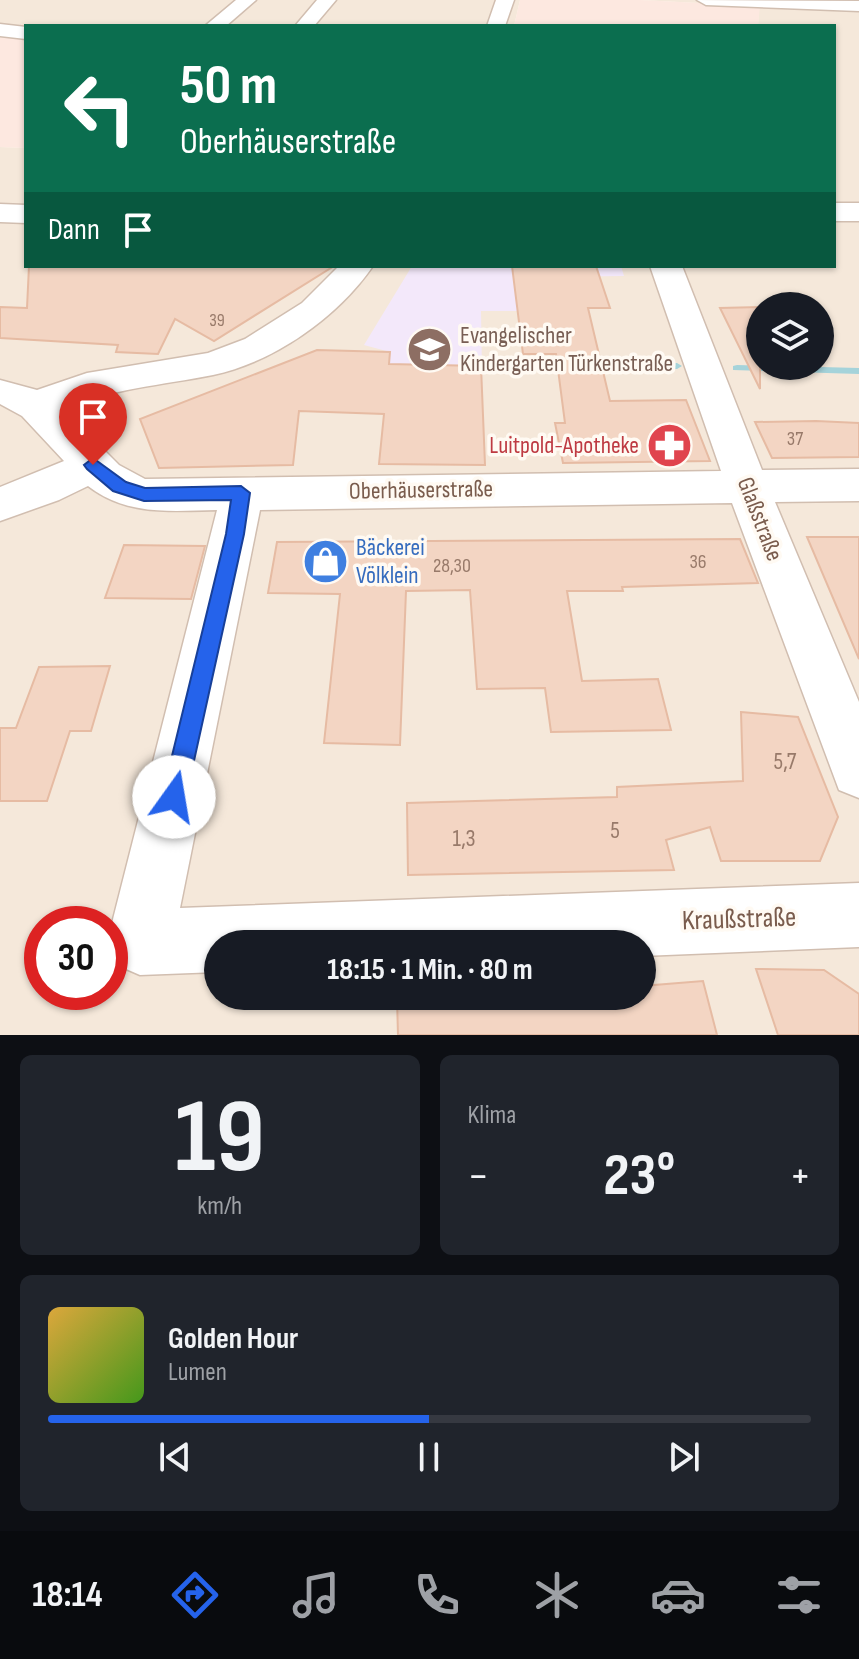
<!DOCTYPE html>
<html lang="de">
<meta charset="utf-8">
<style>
:root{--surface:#171b24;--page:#20242c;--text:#f1f3f6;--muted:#9ea1a6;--line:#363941;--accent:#2563eb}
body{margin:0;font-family:"Sofia Sans Condensed",sans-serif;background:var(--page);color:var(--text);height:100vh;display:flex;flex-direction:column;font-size:30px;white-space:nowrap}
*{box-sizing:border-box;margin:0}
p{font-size:26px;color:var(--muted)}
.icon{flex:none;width:44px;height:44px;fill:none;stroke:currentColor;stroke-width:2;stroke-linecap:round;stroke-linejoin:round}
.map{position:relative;height:1035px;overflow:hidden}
.drawer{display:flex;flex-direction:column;gap:20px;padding:20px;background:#0d0f14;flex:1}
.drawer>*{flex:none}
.hud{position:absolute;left:24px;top:24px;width:812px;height:244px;border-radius:0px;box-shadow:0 2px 6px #0004;background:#0b6e4f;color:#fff;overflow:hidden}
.fabs{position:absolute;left:746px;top:292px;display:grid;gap:16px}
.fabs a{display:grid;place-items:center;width:88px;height:88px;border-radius:50%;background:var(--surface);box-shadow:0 2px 6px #0004;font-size:40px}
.speed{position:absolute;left:24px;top:906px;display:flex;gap:16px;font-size:40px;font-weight:700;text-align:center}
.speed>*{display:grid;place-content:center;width:104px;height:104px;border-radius:50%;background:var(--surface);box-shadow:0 2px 6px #0004;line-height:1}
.speed .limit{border:12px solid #d22;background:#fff;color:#111}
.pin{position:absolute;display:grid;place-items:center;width:68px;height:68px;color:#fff;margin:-82px -34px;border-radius:50% 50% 50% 0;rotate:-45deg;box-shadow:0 0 8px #0007}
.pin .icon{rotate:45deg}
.me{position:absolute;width:88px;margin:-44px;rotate:13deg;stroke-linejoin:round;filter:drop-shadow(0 0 6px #0008)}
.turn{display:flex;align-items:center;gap:28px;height:168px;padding:0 24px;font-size:36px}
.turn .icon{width:104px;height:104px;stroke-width:2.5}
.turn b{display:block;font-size:56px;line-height:68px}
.then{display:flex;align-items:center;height:76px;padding:0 24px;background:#0003;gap:16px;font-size:30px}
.big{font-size:60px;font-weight:700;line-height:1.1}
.drawer .widget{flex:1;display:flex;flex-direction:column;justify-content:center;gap:12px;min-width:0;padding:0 28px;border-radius:12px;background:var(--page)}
.drawer .dial{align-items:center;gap:0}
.dial b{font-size:104px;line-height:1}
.song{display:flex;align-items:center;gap:24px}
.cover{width:96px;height:96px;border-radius:12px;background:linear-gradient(135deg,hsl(40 70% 55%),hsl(100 70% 35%))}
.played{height:8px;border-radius:4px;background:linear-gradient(90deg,var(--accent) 50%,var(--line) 50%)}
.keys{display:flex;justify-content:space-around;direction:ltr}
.heat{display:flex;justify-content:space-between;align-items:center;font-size:44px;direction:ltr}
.drawer .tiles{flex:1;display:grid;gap:20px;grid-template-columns:1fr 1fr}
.widget:last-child{grid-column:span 2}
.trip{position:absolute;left:204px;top:930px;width:452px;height:80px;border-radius:40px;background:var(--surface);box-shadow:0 2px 6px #0004;font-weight:700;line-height:80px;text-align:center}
.tab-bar{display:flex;height:128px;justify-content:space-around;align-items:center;background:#090b0e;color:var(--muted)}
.tab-bar .icon{width:56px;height:56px}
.tab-bar .current{color:var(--accent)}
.tab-bar b{font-size:36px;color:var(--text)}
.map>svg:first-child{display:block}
.residential{fill:#f5e8da;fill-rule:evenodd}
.commercial{fill:#fde8e0}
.education{fill:#f3e8fa}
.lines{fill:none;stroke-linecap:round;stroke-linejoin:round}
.stream{fill:#a5d3da;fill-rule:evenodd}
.building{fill:#f3d5c3;stroke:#e6bba3;stroke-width:2}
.minor-casing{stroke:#d1beb0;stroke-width:3}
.minor{fill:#fff;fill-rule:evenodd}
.route{fill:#2563eb;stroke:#184099;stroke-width:2}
.labels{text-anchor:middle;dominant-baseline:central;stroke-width:7;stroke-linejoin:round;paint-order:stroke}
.far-number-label{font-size:18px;fill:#987a6a}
.number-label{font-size:20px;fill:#987a6a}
.education-label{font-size:24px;fill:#785e54;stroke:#fffaf3;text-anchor:start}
.health-label{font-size:24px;fill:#be3a42;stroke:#fffaf3;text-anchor:end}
.street-label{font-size:24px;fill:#7a5c4d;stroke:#fffaf3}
.shop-label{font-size:24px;fill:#366cbe;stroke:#fffaf3;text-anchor:start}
.near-number-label{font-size:24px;fill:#987a6a}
.near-street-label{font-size:28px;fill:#7a5c4d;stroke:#fffaf3}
</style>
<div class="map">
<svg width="859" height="1035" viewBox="0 0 859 1035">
<rect width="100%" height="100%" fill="#fdf6ec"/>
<path class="residential" d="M0 0H520L514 26H26V39L0 37Z
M640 0H859V1035H0V147L26 148V266H834V26H758L759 6ZM760 306H820V366H760ZM42 924H110V992H42ZM218 944H642V996H218Z"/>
<path class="commercial" d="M520 0H640L760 6 758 26H514Z
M0 37 26 39V148L0 147Z"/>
<path class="education" d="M412 266H621L624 276 555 277 560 311H481L483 435 382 434 390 352 364 345Z"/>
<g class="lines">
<path class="stream" d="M585 360 677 363 682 366 677 369 582 365V361Z
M737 365 859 368V374L733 370V366Z"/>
</g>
<path class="building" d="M29 266H334L214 341 175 319 158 354 116 352 118 345 0 338V307L27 308Z
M512 266H596L610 308H588L610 401 686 400 710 461 563 463 555 423H565L556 354H523Z
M760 307V389L720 308Z
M317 350 390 352 389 364 481 366 485 465 379 464 384 414 299 411 293 465 159 468 140 419Z
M816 421 859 423V457L772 458 755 422Z
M807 537H859V659Z
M740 539 758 583 622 587 623 591H567L582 681 658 679 671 730 551 732 545 688 477 689 470 590 406 591 400 745 324 743 340 594 268 593 277 542Z
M124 545 205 546 191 599 105 598Z
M110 666 91 731H70L47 801H0V728H16L39 667Z
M741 712 798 717 838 817 820 861H721L710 827 666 840 674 870 408 875 407 803 617 797V787L743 781Z
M756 969 824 970 859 994V1035H778Z
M703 981 717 1035H398L397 999 642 996V986Z"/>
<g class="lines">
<defs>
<path id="minor" d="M236 0H256L226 26H205Z
M317 0H336L314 26H295Z
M496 0H514L505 26H487Z
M697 0 859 1V11L706 5Z
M0 24 26 27V39L0 36Z
M834 203H859V221H834Z
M0 204 26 205V223L0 222Z
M339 266H373C337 318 274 362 213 375 162 385 111 389 63 409L119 465 145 479 721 471 650 266H682L762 470 859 469V501L775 502 859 702V798L839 790 732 503 260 510 180 908 859 883V947L642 956V944H218V972L140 975 117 965 110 949V931L217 510C170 511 127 516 88 486L59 500 0 521V487L64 461 22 416 0 404V380L37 390 87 373 208 353 245 339 302 303Z"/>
</defs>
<use href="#minor" class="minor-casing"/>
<use href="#minor" class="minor"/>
</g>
<path class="route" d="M93 458 126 482 145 488 241 486 250 493 244 534 186 797 183 805 174 809 166 805 162 797 226 534 231 500 144 501 113 491 87 469 84 465Z"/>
<defs>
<symbol id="school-disc" viewBox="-11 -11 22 22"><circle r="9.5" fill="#8d6e63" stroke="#fffaf3"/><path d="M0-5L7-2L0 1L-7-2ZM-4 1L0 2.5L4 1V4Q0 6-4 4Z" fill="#fff"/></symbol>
<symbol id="pharmacy-disc" viewBox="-11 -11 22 22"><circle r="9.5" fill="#e0444e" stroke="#fffaf3"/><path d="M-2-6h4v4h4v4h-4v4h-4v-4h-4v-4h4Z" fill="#fff"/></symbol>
<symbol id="shop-disc" viewBox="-11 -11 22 22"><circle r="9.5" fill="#3f7fe0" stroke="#fffaf3"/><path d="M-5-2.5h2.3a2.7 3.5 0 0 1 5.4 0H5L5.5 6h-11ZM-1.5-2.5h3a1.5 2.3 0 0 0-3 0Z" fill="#fff"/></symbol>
</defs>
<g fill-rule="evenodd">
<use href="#school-disc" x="404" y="324" width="51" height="51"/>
<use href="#pharmacy-disc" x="644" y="420" width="51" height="51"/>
<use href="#shop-disc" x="300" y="536" width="51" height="51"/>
</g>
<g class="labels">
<g class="far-number-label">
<text x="217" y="320">39</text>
</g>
<g class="number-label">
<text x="795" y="439">37</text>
<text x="698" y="562">36</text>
<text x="452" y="566">28,30</text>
</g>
<g class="education-label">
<text x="460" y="335">Evangelischer<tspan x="460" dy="28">Kindergarten Türkenstraße</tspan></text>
</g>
<g class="health-label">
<text x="639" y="445">Luitpold-Apotheke</text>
</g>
<g class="street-label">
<text transform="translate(421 490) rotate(-1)">Oberhäuserstraße</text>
<text transform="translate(760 519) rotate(69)">Glaßstraße</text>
</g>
<g class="shop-label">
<text x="356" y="547">Bäckerei<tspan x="356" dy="28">Völklein</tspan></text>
</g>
<g class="near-number-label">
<text x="785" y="761">5,7</text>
<text x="615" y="830">5</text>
<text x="464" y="838">1,3</text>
</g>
<g class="near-street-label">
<text transform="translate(739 919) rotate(-2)">Kraußstraße</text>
</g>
</g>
</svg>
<div class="fabs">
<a><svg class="icon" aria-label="layers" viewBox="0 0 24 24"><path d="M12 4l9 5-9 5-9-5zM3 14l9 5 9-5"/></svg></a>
</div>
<div class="speed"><div class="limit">30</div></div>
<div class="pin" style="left:93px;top:465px;background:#d93025"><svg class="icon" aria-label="arrive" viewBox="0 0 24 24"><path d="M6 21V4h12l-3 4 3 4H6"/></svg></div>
<svg class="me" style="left:174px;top:797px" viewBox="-20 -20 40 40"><circle r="19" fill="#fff"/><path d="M0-13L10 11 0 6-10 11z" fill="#2563eb"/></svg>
<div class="trip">18:15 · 1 Min. · 80 m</div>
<div class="hud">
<div class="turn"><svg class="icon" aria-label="left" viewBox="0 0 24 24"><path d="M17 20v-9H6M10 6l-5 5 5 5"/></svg><div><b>50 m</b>Oberhäuserstraße</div></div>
<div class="then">Dann<svg class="icon" aria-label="arrive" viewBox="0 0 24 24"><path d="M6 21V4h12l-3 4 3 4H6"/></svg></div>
</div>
</div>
<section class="drawer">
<div class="tiles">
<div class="widget dial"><b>19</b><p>km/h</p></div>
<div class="widget"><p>Klima</p>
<div class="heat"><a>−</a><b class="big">23°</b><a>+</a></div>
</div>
<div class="widget">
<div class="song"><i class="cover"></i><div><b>Golden Hour</b><p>Lumen</p></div></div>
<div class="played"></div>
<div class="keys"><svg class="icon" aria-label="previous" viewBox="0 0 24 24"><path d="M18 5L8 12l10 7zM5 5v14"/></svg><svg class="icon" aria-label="pause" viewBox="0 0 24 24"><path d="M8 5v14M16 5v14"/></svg><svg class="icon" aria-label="next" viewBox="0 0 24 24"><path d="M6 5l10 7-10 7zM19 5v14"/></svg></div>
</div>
</div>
</section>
<nav class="tab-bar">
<b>18:14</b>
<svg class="icon current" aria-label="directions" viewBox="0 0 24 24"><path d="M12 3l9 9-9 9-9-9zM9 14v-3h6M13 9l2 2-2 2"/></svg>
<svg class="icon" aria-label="music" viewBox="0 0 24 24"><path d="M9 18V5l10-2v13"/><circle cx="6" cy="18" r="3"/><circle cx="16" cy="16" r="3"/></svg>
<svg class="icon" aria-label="phone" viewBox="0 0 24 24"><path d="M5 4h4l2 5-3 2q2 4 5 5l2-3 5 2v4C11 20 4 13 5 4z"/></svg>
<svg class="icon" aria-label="climate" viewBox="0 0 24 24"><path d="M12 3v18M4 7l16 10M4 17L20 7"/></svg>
<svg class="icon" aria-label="car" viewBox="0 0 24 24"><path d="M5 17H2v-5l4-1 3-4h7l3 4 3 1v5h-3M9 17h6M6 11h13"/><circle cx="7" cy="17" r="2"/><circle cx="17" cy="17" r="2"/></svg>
<svg class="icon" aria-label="filters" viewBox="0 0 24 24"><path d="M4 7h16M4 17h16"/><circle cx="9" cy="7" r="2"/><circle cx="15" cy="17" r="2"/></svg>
</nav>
